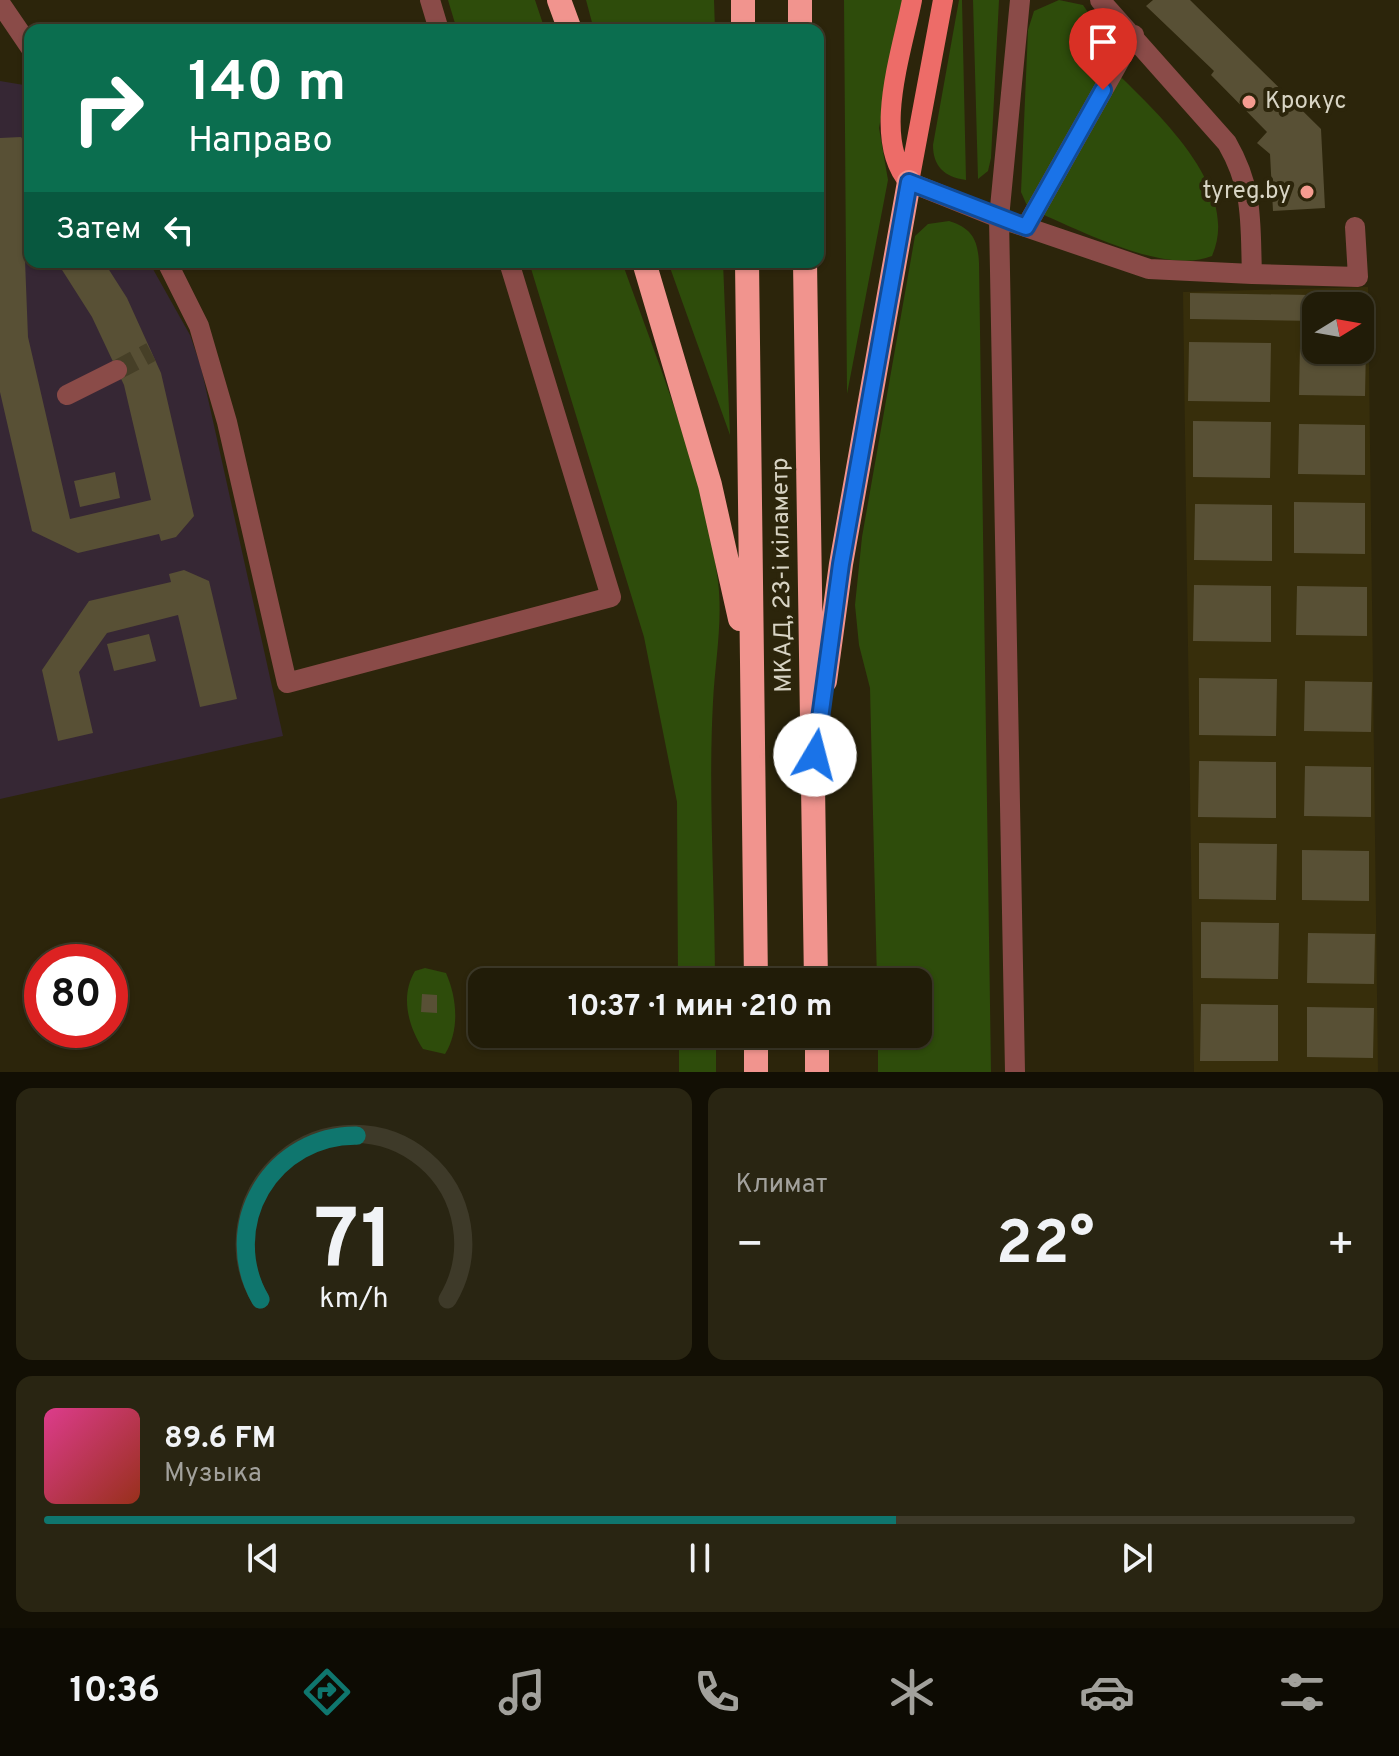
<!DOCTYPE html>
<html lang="ru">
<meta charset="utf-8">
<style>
:root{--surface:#211c08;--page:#292512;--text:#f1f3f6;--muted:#a2a19c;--line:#3e3a29;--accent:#0f766e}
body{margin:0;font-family:Overpass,sans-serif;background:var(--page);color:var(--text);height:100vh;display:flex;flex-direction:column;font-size:30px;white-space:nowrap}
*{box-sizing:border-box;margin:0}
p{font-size:26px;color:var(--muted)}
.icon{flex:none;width:44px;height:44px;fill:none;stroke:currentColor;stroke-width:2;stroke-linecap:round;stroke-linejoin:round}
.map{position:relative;height:1072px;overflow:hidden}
.side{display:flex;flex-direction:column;gap:16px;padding:16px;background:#120f04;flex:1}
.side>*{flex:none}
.guide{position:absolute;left:24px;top:24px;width:800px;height:244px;border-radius:16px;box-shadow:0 2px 6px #0004,0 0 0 2px var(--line);background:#0b6e4f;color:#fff;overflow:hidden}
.needle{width:52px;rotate:79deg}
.fabs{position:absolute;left:1302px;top:292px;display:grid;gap:16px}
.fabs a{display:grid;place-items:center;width:72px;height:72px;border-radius:16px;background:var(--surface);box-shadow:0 2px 6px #0004,0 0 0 2px var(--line);font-size:40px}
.speed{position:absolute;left:24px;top:944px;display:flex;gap:16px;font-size:40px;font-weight:700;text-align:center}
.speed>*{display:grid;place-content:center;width:104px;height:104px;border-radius:50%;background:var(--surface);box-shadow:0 2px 6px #0004,0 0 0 2px var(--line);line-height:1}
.speed .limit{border:12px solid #d22;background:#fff;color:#111}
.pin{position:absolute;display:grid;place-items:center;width:68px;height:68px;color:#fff;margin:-82px -34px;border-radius:50% 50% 50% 0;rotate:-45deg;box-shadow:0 0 8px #0007}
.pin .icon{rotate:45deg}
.me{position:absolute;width:88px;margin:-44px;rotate:8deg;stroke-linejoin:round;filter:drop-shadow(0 0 6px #0008)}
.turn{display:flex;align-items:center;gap:28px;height:168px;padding:0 32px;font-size:36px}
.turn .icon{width:104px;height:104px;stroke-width:2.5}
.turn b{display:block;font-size:56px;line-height:68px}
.then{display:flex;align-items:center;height:76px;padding:0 32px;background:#0003;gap:16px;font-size:30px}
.big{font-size:60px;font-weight:700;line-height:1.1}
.side .widget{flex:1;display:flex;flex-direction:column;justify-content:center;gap:12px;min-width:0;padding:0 28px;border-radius:16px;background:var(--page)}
.side .dial{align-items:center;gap:0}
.dial svg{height:208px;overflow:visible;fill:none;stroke:var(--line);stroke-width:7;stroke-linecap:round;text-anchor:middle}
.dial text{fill:var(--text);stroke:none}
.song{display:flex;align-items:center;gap:24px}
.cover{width:96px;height:96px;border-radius:12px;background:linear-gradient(135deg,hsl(330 70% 55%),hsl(10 70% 35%))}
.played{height:8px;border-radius:4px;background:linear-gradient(90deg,var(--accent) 65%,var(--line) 65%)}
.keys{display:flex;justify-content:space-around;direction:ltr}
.heat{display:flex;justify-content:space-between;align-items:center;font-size:44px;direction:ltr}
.side .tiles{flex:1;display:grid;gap:16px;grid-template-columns:1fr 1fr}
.widget:last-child{grid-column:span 2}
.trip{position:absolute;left:468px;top:968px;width:464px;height:80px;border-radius:16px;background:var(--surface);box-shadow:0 2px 6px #0004,0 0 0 2px var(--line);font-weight:700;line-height:80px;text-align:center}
.tabs{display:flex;height:128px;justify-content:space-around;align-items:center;background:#0d0b03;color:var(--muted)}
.tabs .icon{width:56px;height:56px}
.tabs .on{color:var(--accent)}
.tabs b{font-size:36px;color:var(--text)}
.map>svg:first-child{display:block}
.commercial{fill:#362734}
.built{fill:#372e0b;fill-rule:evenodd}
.green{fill:#2e4c0b}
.building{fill:#585035}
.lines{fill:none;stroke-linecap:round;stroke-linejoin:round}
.minor-tunnel{stroke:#463f27;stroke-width:20;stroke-dasharray:20 10;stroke-linecap:butt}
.minor{stroke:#8a4b48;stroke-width:20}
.major{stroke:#ed6c68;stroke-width:20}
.highway{stroke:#f1948e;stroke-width:24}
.route-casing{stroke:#114b97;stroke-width:20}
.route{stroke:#1a73e8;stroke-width:14}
.poi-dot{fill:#f59c90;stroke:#2c250b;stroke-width:3}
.labels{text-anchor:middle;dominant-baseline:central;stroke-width:8;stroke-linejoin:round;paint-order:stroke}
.poi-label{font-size:24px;fill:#d8d4c4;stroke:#2c250b;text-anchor:start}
.street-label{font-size:24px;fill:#d8d4c4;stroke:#2c250b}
</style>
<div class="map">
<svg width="1399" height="1072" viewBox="0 0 1399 1072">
<rect width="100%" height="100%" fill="#2c250b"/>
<path class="commercial" d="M0 81 30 86V262H149L190 335 201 367 283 736 0 799Z"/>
<path class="built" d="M1368 287 1378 1072H1194L1183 292ZM1316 306H1360V350H1316Z"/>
<path class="green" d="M448 0H535L545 30H457Z
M586 0H714L715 30H594Z
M844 0H903L879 128 888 180 847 394Z
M959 0H962L966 180C944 177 933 166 933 145Z
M973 0H999L991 158 988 171 978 179Z
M1059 0 1083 5 1092 18 1091 48C1138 96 1245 181 1212 256 1164 276 1074 227 1028 208L1021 192 1028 30 1034 11Z
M949 221C972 228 978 240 979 263L991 1072H878V1034H918V982H877L870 688 859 645 855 605 862 537 915 236 928 224Z
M529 262H622C659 366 703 471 718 581 723 622 715 662 713 702 708 795 715 889 715 982H678L677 802 644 637Z
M668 262H723L730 435Z
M425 968 446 973C457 998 460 1030 445 1054L423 1049C408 1026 400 996 415 971Z
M679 1034H716V1072H679Z"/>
<path class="building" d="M1153 0H1190L1321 129 1325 208 1273 211 1270 154 1257 143 1267 132 1211 75 1214 71 1146 6Z
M21 137 30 151V220L23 209 28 337 70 519 151 500 124 385 92 317 57 262H104L127 298 161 373 194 516 176 537 161 541 159 534 78 553 32 531 0 392V138Z
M1190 293 1365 296 1364 322H1360V306H1316V321L1190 319Z
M1189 342 1271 343 1270 402 1188 401Z
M1300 345H1316V350H1360V346H1366L1365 396 1299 395Z
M1193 421 1271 422 1270 478 1193 477Z
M1299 424 1365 425V475L1298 474Z
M115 472 120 498 80 507 74 481Z
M1294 502 1365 503V554L1294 553Z
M1195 504 1272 505V561L1194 560Z
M184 570 209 581 237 699 200 707 178 615 107 633 79 672 93 733 58 741 42 670 89 601 171 582 169 574Z
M1194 585 1271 586V642L1193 641Z
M1297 586 1367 587V636L1296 635Z
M149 634 156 661 114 671 107 644Z
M1199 678 1277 679 1276 736 1199 735Z
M1305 681 1372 682 1371 732 1304 731Z
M1199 761 1276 762V818L1198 817Z
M1305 766 1371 767V817L1304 816Z
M1199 843 1277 844 1276 900 1199 899Z
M1302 850 1369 851V901L1302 900Z
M1201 922 1279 923 1278 979 1201 978Z
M1308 933 1375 934 1374 984 1307 983Z
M422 994 437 995V1013L421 1012Z
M1201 1004 1278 1005V1061H1200Z
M1307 1007 1374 1008 1373 1058 1307 1057Z"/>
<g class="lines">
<path class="minor-tunnel" d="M117 370 151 352"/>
<path class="minor" d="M430 0 439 30
M0 3 30 47
M909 182 999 218 1020 0
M1026 227 1134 35
M167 262 199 326 227 422 287 683 611 597 509 262
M1252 274 1358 277 1355 227
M67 395 117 370
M1015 1072 999 218 1149 269 1252 274C1250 222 1254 190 1227 143L1100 0"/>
<path class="major" d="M909 182C871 139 902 52 912 0
M909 182 943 0"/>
<path class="highway" d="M559 0 570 30
M743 0V30
M800 0V30
M644 262 710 485 740 619
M747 262 756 982
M805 262 816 982
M825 681 841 564 909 182
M756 1034V1072
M817 1034V1072"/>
</g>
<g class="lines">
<defs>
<path id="route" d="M815 755 841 564 909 182 1026 227 1103 90"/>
</defs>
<use href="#route" class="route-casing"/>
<use href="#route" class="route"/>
</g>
<g class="poi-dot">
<circle cx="1249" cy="102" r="8"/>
<circle cx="1307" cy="192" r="8"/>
</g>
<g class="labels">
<g class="poi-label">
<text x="1265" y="102">Крокус</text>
<text x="1291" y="192" text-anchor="end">tyreg.by</text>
</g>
<g class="street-label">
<text transform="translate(783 575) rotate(-91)">МКАД, 23-і кіламетр</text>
</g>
</g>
</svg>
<div class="fabs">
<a><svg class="needle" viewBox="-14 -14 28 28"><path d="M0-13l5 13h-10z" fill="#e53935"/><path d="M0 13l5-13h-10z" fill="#a2a19c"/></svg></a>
</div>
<div class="speed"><div class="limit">80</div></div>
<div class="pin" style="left:1103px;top:90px;background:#d93025"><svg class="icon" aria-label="arrive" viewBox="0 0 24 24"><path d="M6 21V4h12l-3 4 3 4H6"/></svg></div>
<svg class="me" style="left:815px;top:755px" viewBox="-20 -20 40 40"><circle r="19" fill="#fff"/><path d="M0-13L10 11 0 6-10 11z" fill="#1a73e8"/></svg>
<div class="trip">10:37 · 1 мин · 210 m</div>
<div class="guide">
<div class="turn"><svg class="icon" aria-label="right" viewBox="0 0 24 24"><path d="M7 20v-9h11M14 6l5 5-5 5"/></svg><div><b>140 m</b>Направо</div></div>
<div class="then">Затем<svg class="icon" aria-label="left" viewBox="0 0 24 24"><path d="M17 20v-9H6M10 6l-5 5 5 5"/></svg></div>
</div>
</div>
<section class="side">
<div class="tiles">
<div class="widget dial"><svg viewBox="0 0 100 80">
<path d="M14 69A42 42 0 1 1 86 69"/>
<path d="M14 69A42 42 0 0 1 51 6" stroke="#0f766e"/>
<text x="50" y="56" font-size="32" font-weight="700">71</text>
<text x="50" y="72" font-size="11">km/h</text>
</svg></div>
<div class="widget"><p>Климат</p>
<div class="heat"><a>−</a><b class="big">22°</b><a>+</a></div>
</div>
<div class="widget">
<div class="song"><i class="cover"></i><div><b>89.6 FM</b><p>Музыка</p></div></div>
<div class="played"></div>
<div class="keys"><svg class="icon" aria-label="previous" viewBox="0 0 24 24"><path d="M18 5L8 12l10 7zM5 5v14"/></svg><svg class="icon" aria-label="pause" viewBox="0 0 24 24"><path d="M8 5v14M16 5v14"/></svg><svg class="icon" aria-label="next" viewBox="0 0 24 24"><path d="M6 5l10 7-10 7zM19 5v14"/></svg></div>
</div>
</div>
</section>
<nav class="tabs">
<b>10:36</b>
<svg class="icon on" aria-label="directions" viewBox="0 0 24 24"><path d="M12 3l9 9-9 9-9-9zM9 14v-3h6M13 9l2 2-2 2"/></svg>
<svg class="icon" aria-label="music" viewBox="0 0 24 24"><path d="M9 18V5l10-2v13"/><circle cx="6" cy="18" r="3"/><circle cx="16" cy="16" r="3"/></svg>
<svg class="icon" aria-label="phone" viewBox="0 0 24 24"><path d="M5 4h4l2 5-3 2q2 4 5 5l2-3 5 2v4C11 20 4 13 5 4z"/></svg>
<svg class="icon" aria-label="climate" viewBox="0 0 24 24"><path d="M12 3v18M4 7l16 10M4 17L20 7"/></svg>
<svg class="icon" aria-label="car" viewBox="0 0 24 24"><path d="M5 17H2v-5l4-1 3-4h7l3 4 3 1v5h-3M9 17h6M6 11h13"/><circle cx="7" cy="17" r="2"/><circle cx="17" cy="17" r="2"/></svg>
<svg class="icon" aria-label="filters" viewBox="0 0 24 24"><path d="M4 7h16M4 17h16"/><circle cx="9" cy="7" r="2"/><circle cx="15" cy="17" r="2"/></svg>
</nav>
